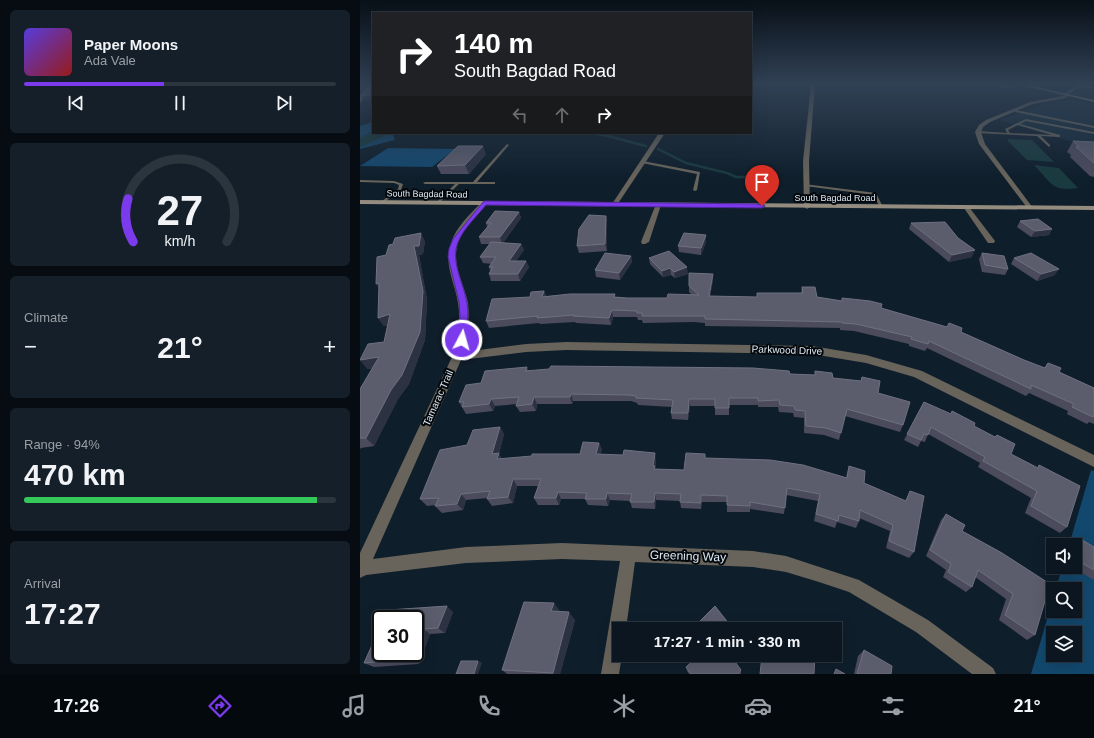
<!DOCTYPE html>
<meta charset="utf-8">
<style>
:root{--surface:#0b1620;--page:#141f29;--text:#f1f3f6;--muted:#9a9fa5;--line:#2b353e;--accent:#7c3aed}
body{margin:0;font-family:Helvetica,sans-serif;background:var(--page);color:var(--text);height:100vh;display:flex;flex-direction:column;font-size:15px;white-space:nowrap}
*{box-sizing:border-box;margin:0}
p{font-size:13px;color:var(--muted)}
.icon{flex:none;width:22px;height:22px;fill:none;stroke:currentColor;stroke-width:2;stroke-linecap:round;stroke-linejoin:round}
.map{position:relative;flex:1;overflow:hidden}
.sheet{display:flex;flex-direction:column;gap:10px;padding:10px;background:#060c12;width:360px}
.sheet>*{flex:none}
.banner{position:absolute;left:12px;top:12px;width:380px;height:122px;border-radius:0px;box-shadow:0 4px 16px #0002,0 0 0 1px var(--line);background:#202124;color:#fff;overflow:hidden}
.fabs{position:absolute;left:686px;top:538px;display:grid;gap:8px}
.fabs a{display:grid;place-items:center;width:36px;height:36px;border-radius:0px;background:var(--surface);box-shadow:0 4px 16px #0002,0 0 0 1px var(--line);font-size:20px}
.speed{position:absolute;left:12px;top:610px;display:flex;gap:8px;font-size:20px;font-weight:700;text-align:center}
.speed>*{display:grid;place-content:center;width:52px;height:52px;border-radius:50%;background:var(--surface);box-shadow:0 4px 16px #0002,0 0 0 1px var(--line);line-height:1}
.speed .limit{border:2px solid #111;border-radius:6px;background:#fff;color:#111}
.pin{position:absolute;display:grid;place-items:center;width:34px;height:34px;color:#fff;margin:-41px -17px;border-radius:50% 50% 50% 0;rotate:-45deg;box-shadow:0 0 4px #0007}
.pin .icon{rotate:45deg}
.me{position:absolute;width:44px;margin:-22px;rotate:6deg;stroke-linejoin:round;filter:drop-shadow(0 0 3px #0008)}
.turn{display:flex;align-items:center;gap:14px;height:84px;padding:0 16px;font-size:18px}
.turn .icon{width:52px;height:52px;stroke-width:2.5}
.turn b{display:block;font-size:28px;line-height:34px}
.lanes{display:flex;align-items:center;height:38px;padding:0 16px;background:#0003;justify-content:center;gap:20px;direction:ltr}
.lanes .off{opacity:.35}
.big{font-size:30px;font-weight:700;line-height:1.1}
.sheet .tile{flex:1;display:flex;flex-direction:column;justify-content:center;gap:6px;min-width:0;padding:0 14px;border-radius:6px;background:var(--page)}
.sheet .dial{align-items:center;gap:0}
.dial svg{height:104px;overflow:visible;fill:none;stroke:var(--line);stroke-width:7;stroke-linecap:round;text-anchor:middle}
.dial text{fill:var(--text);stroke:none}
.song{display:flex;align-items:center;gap:12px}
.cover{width:48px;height:48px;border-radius:6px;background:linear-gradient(135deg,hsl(250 70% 55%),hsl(0 70% 35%))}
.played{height:4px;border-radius:2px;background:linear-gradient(90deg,var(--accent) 45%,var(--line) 45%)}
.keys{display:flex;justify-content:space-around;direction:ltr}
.heat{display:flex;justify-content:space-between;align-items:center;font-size:22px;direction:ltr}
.charge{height:6px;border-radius:3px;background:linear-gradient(90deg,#34c759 94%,var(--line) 0)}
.trip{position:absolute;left:252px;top:622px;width:230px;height:40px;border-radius:0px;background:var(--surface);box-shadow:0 4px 16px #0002,0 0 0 1px var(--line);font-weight:700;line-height:40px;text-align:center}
.tab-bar{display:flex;height:64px;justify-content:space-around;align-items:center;background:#04090d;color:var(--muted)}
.tab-bar .icon{width:28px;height:28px}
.tab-bar .active{color:var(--accent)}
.tab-bar b{font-size:18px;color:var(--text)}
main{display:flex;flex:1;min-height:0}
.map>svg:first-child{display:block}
.built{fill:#142a3a}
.green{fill:#13486e;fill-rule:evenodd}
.forest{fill:#164568}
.water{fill:#193a3e}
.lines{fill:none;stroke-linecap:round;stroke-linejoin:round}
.stream-far1{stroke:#193a3e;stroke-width:2}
.stream{stroke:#193a3e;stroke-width:2.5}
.river{fill:#193a3e;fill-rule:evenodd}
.service{fill:#68645b;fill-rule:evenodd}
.minor{fill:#68645b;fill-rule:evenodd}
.secondary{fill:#948d7f;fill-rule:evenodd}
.wall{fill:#4b4b5c}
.shaded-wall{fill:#2c3242}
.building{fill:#5b5c6c;stroke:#6f7181}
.route{fill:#7c3aed;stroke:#51269a}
.labels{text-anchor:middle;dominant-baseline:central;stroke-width:4;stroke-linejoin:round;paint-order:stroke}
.far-street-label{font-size:9px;fill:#dde7f0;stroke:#03080d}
.street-label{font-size:10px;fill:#dde7f0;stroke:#03080d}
.near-street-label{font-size:12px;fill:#dde7f0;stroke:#03080d}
</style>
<main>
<section class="sheet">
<div class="tile">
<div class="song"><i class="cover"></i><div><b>Paper Moons</b><p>Ada Vale</p></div></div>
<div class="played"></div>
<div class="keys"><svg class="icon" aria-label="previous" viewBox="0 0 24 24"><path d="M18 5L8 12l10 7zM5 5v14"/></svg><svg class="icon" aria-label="pause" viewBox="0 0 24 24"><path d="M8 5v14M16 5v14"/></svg><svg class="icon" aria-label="next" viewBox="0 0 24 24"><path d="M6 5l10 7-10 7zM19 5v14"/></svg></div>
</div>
<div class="tile dial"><svg viewBox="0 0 100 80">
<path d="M14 69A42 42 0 1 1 86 69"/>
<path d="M14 69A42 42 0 0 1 10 36" stroke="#7c3aed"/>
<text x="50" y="56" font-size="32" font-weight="700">27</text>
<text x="50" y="72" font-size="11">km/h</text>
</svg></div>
<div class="tile"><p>Climate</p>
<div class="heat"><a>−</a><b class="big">21°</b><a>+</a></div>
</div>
<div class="tile"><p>Range · 94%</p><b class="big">470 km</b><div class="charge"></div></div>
<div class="tile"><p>Arrival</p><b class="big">17:27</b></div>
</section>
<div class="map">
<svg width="734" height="674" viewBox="0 0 734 674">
<rect width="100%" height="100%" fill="#0f1e2b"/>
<path class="built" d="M728 85H734V99L711 94Z
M711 100 734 104V144L716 143 639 120 684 104Z"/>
<path class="green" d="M28 148 95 149 72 167 0 166Z
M731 470 734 471V674H671L693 599V611H715V589H696L702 567H715V545H709ZM693 633H715V655H693Z"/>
<path class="forest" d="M13 122V133H32L35 140 0 149V126Z"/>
<path class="water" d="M648 139 672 140 694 162 667 160 648 141Z
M674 165 699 168 718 188C691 192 691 182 674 165Z"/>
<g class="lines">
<path class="stream-far1" d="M227 133H230"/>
<path class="stream" d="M227 133 244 135 286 146
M298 149 326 163 367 173 376 177H398L407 181"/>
<path class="river" d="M13 131V133H27L25 136 0 147V138Z"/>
<path class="service" d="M631 85 647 86 657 85 647 88Z
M680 85H683L675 88H673Z
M717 85 734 87V89L718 86Z
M656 110 734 126V128L655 112Z
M666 119 734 132V134L666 121 660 124 700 135V137H699L681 136 690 145V146L689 147 677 136 618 133 617 132 618 131 647 133 645 129ZM658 125 692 135 650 133 648 130Z
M282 133H298L302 134 301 135 283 134Z
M147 144 149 145 117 182H135V184H99L78 204 76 203 95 184H65L63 183 65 182H113Z
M283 161 340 172 337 190 335 191 333 190 337 174 282 163V161Z
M0 180 34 181 43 184 41 190 23 203H22V201L38 189 39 185 34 183 0 182Z
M444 184 516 193 523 207 520 208 514 195 445 186H444Z"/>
<path class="minor" d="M8 85H12L0 103V95Z
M451 85H455L449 161 450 207 447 209 444 207 443 161Z
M719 85H724L710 93 706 98 673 104 630 122 623 127 621 132 625 144 673 208 668 209 619 144 615 132 619 125 626 120 670 102 703 96 708 91Z
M299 133H305L257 205H253L252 204Z
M122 202 127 203C117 216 104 227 98 243 91 264 104 283 108 303 110 320 107 337 103 352L166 344 206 342 452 346 506 355 562 371 734 455V467L554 377 506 363 452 354 206 350 166 352 101 360 13 559 106 547 202 543 393 551 426 556 499 580 568 620 633 668 636 674H612L556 632 489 592 459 582 426 572 393 567 275 562 266 629H259V655H262L259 674H241L260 561 202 559 106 563 6 575 0 578V553L92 357C97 340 101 321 98 303 95 283 83 263 91 243 96 227 110 214 122 202Z
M296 204 301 205 289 242 285 244H282L281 242Z
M605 207H609L635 241 634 243H628L604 208Z"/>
<path class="secondary" d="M661 85H668L734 100V102Z
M0 200 734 206V210L0 204Z"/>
</g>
<path class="wall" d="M713 141 734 142V177L730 176 710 157 711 155 707 152Z
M126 154 109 174H81L77 166Z
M159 212 161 218 143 243 161 244 164 250 156 261H166L169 267 160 281H131L129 274 130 271 129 267 132 264 123 263 120 257 130 244H121L119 237 127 227 126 223Z
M246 216 247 222V251L219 253 217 246Z
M660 221 692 229 689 235 671 237 657 227Z
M551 223 612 257 589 262 549 229Z
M65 241 63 254 59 255 67 300 65 340 49 384 38 399 14 446 1 448 0 449V389L13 368 7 369 24 342 28 325 24 326 18 318 26 255Z
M346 242 341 255 319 252 318 246Z
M622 253 648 269 645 275 622 272 619 259Z
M271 256 272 262 260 280 236 277 235 270Z
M289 258 328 274 315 278 311 275 303 277 290 264Z
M654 258 695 275 677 281 651 264Z
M353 280 350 296 397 297 441 293 442 287 457 297 482 301V298L521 308 601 332 664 360 684 368 688 363 699 372 734 388V424L729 422 727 424 707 414 708 411 669 393 666 396 567 348 565 351 549 346V344L494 331 480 330V328L345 326V323L334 322 283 323 282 320H278L277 317H253L251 325 216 323 215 322 180 324 179 323 129 328 126 321 170 297 184 291 186 296 255 294V297L267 298H307L332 295 329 292V286Z
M167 367 168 371 455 375V371L473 378 518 393 543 425 540 432 485 416 479 440 464 435 444 433V418L434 417 433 413 419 412 418 407H398V405H369V415H355V406H330L328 420 312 419 311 413 312 407 278 405 277 403 271 401H213L212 404H177L176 411 160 412 156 406 157 404 135 406 133 411 106 414 99 402 121 383Z
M564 402 614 426 651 454 677 468 679 465 707 527 700 533 665 513 671 498 618 467 620 463 568 434 565 442 561 441 558 447 544 440Z
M140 427 144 434 139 454 142 459 220 454 239 443 242 450 240 454 296 460 295 469 324 470 345 458 486 478 487 473 489 466 504 483 545 501 550 491 554 552 549 558 526 548 530 531 499 518V521L496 528 477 522 475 528 454 521 458 501 426 495 424 514 390 509V512H367V502H342L341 509 321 508 320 501 296 500 295 509 272 508 270 501 250 500 248 506 228 505 225 499H201L199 505H178L174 498 178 486H157L153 503 132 506 127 499 128 498 106 500 103 510 82 513 75 506 76 505 67 506 60 499 107 445Z
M586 514 602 531 642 553 675 635 667 640 639 620 646 599 615 577 612 587 606 592 583 577 586 570 566 556 581 520Z
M717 537 734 547V580L712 567H715V545H709V543Z
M200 611 199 612 215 620 200 674H147L142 670Z
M93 612 85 633 70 634 59 664 14 667 4 663 55 619Z
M504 650 531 674H494L498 656Z
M334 655H375L376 656V661L375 662 381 670V674H329L327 671 326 667 336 658Z"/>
<path class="shaded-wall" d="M2 85H7L0 93V87Z
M13 94V98L4 100 2 96Z
M123 146 126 154 109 174 105 165Z
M159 212 161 218 142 244 140 237Z
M246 216 247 222V251L245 244Z
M692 229 689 235 671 237 675 231Z
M61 233 65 241 63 254 59 255 67 300 65 340 49 384 38 399 14 446 6 438 54 246Z
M346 235V242L341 255V248Z
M161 244 164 250 152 267 149 261Z
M615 250 612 257 589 262 592 255Z
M271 256 272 262 260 280 259 273Z
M166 261 169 267 160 281 158 274Z
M327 267 328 274 315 278 314 272Z
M310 268 311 275 303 277 302 271Z
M699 269 695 275 677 281 681 274Z
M353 274V280L349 303V296Z
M19 283 22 293 16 284Z
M184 291 186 298 182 297Z
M252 310 253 317 251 325 249 318Z
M30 314 36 323 24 326 18 318Z
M19 357 26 366 7 369 0 360Z
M211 394 213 401 212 404 210 397Z
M174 397 177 404 176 411 172 404Z
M131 399 135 406 133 411 129 404Z
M329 399 330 406 328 420V413Z
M140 427 144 434 139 454 143 460H137L132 454Z
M239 443 242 450 238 461 236 454Z
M295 453 296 460 295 467 296 473 293 466Z
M153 479 157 486 153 503 148 497Z
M198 492 201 499 199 505 196 498Z
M247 493 250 500 248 506 246 499Z
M295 493 296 500 295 509 294 502Z
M101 494 106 500 103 510 97 504Z
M341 495 342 502 341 509Z
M194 603 200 611 198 619 191 611Z
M87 606 93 612 85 633 78 628Z
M209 612 215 620 200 674H194L193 673Z
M63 629 70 634 59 664 51 659 54 653H55V649Z
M376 656V661L373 663V659Z
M118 661 122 663 118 674H114Z"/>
<path class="building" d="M9 85H13V94L2 96Z
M713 141 734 142V163L716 147H719Z
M98 146H123L105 165 77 166Z
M135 211 159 212 140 237H119L131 223H126Z
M229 215 246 216 245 244 217 246 219 229Z
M678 219 692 229 675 231 660 221Z
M585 222 598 238 615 250 592 255 551 223Z
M61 233 59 246H54L63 291 60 332 42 375 31 390 6 438H0V389L19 357 0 360 8 344 24 342 30 314 18 318 19 283 16 284 17 257 26 255 29 245 33 244 35 238Z
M324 233 346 235 341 248 318 246Z
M131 242 161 244 149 261H166L158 274H129L133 267H129L136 257H120Z
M309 251 327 267 314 272 310 268 302 271 289 258Z
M245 253 271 256 259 273 235 270Z
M622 253 644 256 648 269 625 265Z
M671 253 699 269 681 274 654 258Z
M329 273 353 274 349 296 397 297V293H443L442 287H455L457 297 482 301V298L510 301 522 304 521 308 587 327 589 323 602 328 601 332 664 360 685 368 688 363 701 368 699 372 734 388V415L733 417 712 407 714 404 671 385V389L569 341 568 344 551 339 552 337 496 324 482 323V322L345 319V316H282V313H277V311L252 310 249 318 213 316 214 315 177 318 178 316 126 321 132 299 170 297 171 292 184 291 182 297 210 294H255L254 297 267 298H307L308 294 339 295 329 286Z
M191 366 393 368 429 371 430 374 455 375V371L472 373 473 378 501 381 502 377 520 381 518 393 550 402 543 425 487 409 481 433 466 428 446 426 445 411 435 410 434 406 420 405 419 400 398 401V398H369V408H355V399H329L328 413H311L313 400 276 398V396L269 395 211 394 210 397H174L172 404 156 406 159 397 131 399 129 404 102 407 104 402H99L106 385 121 383 125 371 167 367 165 371 189 369Z
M564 402 591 414 592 411 615 423 614 426 635 437 637 435 655 444 651 454 678 468 679 465 720 486 707 527 671 506 677 491 623 461 625 457 571 427 568 435 564 434 561 440 547 434Z
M140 427 132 454 139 453 137 459 172 456V454H220L223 442 239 443 236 454 263 455 264 450 295 453 293 466H295L294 469 324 470 326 453 345 454V458L410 460 443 465 487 478 489 466 505 471 504 483 546 501 550 491 564 496 554 552 529 541 533 525 500 510 499 521 479 515 478 521 456 514 460 494 427 488 425 508 390 502V506L367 505V496L341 495V503L320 502 321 494 295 493 294 502H270L272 494 247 493 246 499H225L227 493 198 492 196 498H174L181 479H153L148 497 127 499 130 491 101 494 97 504 75 506 79 498 60 499 80 450 107 445 113 430Z
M586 514 605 525 602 531 642 553 690 584 675 635 645 615 653 594 618 570 612 587 588 572 591 564 570 550Z
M717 537 734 547V570L715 559V545Z
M164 602 194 603 191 611 209 612 193 673 142 670Z
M87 606 78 628 63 629 55 649V619H24L28 610Z
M355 606 373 629H335L334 627Z
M410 623 430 628 431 625 447 629H409Z
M21 625V653H54L51 659 4 663Z
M504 650 532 666 531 674H497Z
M335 655H375L376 656 373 659 381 670 378 674H331L326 667 337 657Z
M405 655H455L454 674H400L402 656 405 657Z
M101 661H118L114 674H96Z
M476 669 485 674H474Z"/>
<linearGradient id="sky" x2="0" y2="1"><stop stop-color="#081018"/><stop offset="0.47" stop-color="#314155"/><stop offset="1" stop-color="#314155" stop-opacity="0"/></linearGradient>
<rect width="734" height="179" fill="url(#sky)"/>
<path class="route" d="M124 201 402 204 405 206 402 208 126 205C117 216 103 229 98 242 90 262 104 284 107 303 109 315 107 327 106 340L102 343 97 340 100 316 99 302 88 257 89 249 93 239Z"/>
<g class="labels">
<g class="far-street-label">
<text transform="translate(67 194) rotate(1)">South Bagdad Road</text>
<text x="475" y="198">South Bagdad Road</text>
</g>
<g class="street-label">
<text transform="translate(427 350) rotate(2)">Parkwood Drive</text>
<text transform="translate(78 398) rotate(-66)">Tamarac Trail</text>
</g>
<g class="near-street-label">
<text transform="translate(328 556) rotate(2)">Greening Way</text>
</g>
</g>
</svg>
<div class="fabs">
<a><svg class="icon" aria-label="sound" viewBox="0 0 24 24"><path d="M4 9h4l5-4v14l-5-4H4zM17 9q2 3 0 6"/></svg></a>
<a><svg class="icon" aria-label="search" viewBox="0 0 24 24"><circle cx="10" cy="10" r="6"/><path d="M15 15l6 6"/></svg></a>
<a><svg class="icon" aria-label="layers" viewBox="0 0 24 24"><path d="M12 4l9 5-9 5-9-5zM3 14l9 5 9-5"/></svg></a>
</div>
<div class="speed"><div class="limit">30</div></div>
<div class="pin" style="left:402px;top:206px;background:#d93025"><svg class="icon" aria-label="arrive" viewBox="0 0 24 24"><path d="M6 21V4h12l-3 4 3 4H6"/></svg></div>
<svg class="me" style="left:102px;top:340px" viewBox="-20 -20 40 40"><circle r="17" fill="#7c3aed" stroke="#fff" stroke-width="3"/><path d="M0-11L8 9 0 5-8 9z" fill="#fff"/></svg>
<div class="trip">17:27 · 1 min · 330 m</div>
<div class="banner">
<div class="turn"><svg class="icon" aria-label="right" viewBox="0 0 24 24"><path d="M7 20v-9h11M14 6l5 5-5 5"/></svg><div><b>140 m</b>South Bagdad Road</div></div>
<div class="lanes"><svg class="icon off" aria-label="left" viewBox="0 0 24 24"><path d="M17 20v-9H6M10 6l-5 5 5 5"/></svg><svg class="icon off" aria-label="ahead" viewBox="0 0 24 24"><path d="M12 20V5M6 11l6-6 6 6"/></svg><svg class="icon" aria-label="right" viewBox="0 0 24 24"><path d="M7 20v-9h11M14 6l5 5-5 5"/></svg></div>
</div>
</div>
</main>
<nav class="tab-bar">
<b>17:26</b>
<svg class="icon active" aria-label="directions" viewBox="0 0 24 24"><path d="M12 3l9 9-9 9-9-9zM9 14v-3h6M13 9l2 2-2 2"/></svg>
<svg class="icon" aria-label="music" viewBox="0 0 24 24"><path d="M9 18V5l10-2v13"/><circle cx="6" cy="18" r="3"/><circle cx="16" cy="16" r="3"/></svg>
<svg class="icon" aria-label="phone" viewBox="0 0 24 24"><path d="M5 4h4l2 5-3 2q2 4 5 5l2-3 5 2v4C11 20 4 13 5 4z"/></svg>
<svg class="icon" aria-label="climate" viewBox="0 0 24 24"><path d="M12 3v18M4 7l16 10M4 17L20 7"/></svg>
<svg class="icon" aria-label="car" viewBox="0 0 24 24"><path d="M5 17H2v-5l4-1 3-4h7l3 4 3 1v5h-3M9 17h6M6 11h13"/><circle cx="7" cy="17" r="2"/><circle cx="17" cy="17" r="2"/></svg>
<svg class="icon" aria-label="filters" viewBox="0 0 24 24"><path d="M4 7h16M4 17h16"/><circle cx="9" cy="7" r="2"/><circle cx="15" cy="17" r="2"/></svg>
<b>21°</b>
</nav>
